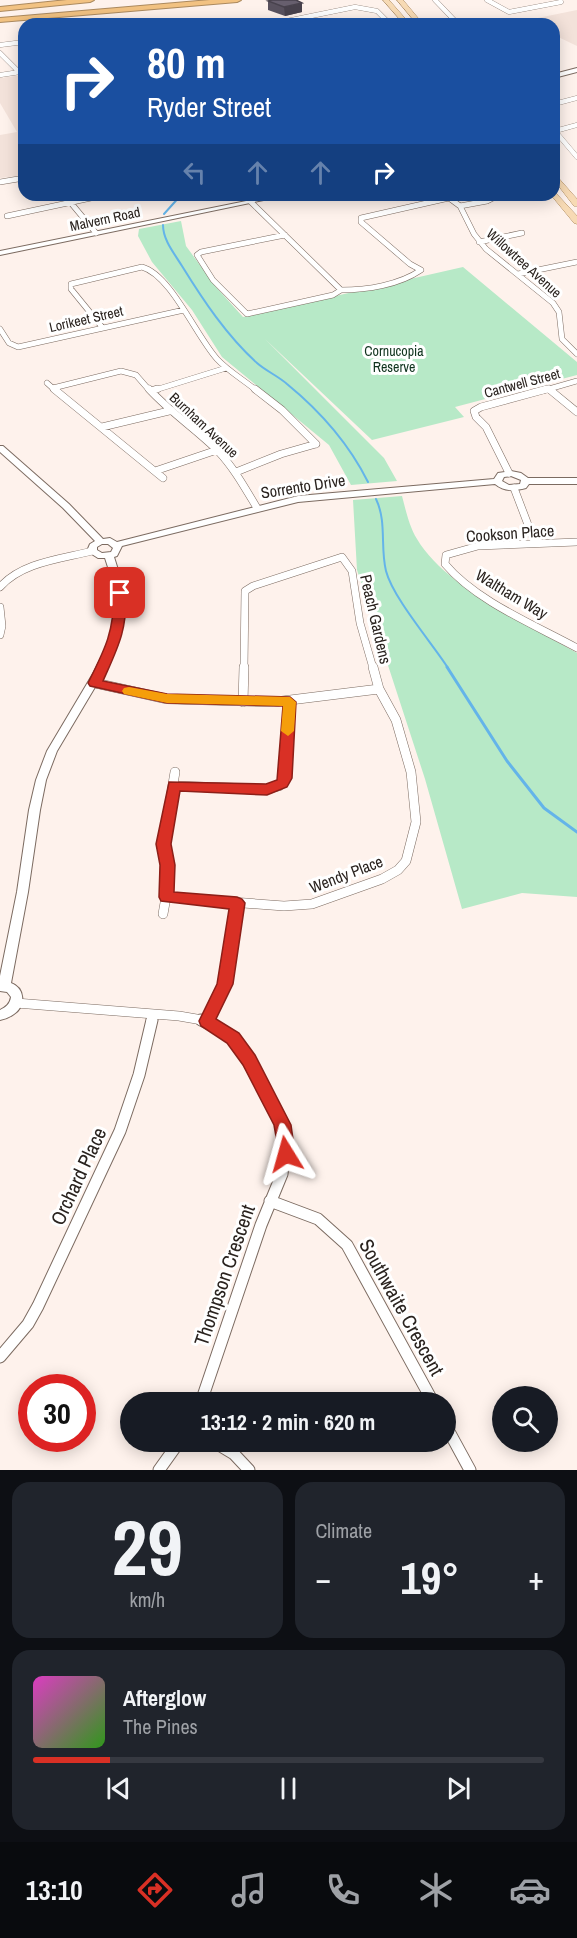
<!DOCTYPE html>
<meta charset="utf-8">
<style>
:root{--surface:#171b24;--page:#20242c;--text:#f1f3f6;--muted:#9ea1a6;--line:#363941;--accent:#d93025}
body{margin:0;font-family:"Archivo Narrow",sans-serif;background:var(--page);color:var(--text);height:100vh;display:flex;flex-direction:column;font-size:22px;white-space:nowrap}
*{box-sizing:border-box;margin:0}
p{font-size:20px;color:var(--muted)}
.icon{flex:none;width:33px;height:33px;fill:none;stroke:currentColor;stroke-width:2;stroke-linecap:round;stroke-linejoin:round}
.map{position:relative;height:1470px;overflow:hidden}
.side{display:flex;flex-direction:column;gap:12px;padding:12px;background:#0d0f14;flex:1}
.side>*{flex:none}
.hud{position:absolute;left:18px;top:18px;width:542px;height:183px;border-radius:18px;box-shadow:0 3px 15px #0003;background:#1a4fa0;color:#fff;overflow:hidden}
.tools{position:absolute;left:492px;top:1386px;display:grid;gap:12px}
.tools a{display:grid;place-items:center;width:66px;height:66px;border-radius:50%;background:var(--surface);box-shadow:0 3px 15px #0003;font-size:30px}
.speed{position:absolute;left:18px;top:1374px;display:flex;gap:12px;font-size:30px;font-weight:700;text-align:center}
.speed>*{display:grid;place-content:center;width:78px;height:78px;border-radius:50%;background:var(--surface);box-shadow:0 3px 15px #0003;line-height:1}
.speed .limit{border:9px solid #d22;background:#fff;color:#111}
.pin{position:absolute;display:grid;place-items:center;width:51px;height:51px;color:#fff;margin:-26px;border-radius:12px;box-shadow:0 3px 9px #0006}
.me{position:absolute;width:66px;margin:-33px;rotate:352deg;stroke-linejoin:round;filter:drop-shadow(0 0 4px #0008)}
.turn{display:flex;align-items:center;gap:21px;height:126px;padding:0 30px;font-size:27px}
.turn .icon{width:78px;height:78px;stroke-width:2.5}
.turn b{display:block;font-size:42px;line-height:51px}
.lanes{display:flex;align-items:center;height:57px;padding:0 30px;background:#0003;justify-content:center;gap:30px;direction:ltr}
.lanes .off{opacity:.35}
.big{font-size:45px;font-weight:700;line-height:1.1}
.side .widget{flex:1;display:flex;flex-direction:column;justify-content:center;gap:9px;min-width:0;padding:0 21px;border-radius:18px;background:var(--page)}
.side .dial{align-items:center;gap:0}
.dial b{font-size:78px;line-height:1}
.song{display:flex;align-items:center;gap:18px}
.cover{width:72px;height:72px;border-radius:9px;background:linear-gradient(135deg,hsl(310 70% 55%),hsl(110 70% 35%))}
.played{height:6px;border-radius:3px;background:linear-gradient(90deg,var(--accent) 15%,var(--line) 15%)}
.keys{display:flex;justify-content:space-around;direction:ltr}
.heat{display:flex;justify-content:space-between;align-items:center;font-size:33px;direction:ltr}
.side .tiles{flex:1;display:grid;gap:12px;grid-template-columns:1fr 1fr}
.widget:last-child{grid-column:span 2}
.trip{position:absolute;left:120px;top:1392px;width:336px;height:60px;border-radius:30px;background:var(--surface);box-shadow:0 3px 15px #0003;font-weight:700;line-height:60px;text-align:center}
.tabs{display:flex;height:96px;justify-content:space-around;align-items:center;background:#090b0e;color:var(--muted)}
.tabs .icon{width:42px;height:42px}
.tabs .selected{color:var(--accent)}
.tabs b{font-size:27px;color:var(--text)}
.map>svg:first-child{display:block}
.built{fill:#f3e2da}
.green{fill:#b7e9c7}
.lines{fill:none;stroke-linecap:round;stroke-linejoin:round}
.stream-far1{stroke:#64b4e9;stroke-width:2}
.stream{stroke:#64b4e9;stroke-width:3}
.minor-far4-casing{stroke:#7c6b61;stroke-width:5}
.minor-far3-casing{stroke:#7c6b61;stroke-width:6}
.minor-far2-casing{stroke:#7c6b61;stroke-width:8}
.minor-far1-casing{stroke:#7c6b61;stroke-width:10}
.minor-casing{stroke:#7c6b61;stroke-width:13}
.tertiary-casing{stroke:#7c6b61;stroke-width:2}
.primary-casing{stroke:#ac8a5f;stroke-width:1}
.motorway-casing{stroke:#ac8a5f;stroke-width:2}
.minor-far4{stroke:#fff;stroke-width:4.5}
.minor-far3{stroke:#fff;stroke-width:5}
.minor-far2{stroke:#fff;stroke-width:7}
.minor-far1{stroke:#fff;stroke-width:9}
.minor{stroke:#fff;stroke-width:11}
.tertiary{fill:#fff;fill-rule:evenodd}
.primary{fill:#f7dab4;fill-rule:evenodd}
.motorway{fill:#f2c282;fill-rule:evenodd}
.wall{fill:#59525f}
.shaded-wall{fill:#48424d}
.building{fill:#675f6e;stroke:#48424d;stroke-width:1.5}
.route{fill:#d93025;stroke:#8d1f18;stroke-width:1.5}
.slow{fill:#f59e0b}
.labels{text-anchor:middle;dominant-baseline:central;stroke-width:6;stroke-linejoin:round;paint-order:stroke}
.far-street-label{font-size:14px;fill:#2a231f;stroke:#fff}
.far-park-label{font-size:14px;fill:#10331e;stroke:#fff}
.street-label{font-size:16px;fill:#2a231f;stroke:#fff}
.near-street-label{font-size:20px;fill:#2a231f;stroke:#fff}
</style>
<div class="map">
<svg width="577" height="1470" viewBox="0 0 577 1470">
<rect width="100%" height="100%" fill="#fef2ec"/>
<path class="built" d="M577 10V46L554 35V24H523L518 22Z
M23 75 24 175 0 178V135L17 132 0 103V78Z"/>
<path class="green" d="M181 221 186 246 216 287 243 317 463 267 577 362V375L455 407 464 417 372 440 265 339 384 458 397 481 351 485 329 445 222 357 192 310 152 262 138 236 139 229Z
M402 496C406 511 409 526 417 539 445 587 529 625 577 653V897L522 893 462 909 425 779 357 570 353 500Z"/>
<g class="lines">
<path class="stream-far1" d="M164 214 181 195
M163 225C163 240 174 253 182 266 203 300 227 336 257 363 266 371 278 376 287 384 320 411 349 444 368 482
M376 499C387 522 380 547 386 571 393 598 432 643 448 668"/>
<path class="stream" d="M447 667 507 761 544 808 577 832"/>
<defs>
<path id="minor-far4" d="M435 0 458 24
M487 0 509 12 561 2
M151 24H161
M272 24 355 7 377 11 390 24
M0 45 24 42
M0 53 19 72
M0 75 20 72
M554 104 577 98
M577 125 555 131 577 157"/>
<path id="minor-far3" d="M0 182 24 178
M445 195 460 206 474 234 486 249 553 303 559 312 562 339 577 354
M251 202 341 290
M71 203 96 233
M460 206 487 201 499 195
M7 216 105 195
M285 235 201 252 197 255 213 280 247 314 333 295 341 290
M479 242 522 233
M518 274 577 262
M341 290C367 290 399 285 421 270L410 264 361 222V218L449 198
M102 327 71 289V284L142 267C171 275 196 336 217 359 228 371 244 380 257 391
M0 329 9 343 18 347 184 310
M47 383 56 391
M53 388 121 371 136 375 150 391
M549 389 551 391
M152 391 226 368
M542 391 577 381"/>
<path id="minor-far2" d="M54 389 163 478
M149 389C171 413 196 429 218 451 234 468 245 488 257 508
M255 389 282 410 316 444
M549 389 577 412
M151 391 157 389
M102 427 169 411
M155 471 217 450
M236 472 281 454 316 444
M509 473 486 427 476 417 474 411 481 407 547 389
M514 488 535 543
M577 542 478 546 446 555 445 564C476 601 535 625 577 648
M0 587C22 562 61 559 92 551
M0 607 2 626 0 635
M244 668 245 591 253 586 342 557 352 571 360 623 373 668"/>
<path id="minor-far1" d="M95 683 167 699 274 702 379 689
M243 702 244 667
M174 786 267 789 279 786 285 778 289 702
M166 897 167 865 163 844 175 772
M163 914 166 897 284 906 312 904 382 879 398 870 406 861 416 822 411 772 396 720 379 689 373 667
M16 1003 179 1016 208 1021
M151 1021 153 1014
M207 1021 225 984 237 903"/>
<path id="minor" d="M270 1201 318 1219 347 1245 433 1402
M0 1357 28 1324 38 1306 120 1131 139 1075 152 1020
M201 1402 261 1225 282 1174 286 1143 279 1116 238 1044 222 1030 201 1020
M446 1426 470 1470
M214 1442 234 1454 249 1470
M159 1470 179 1442"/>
<path id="tertiary" d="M577 68V72L554 78V74Z
M276 195H288L0 255V251Z
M0 446H3L69 504 103 539 110 538 117 542 298 496 494 479 498 473 511 471 521 473 528 478H577V484H529L526 488C514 491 505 492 495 484L298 502 122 546 117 556 114 557 124 589V619L117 646 104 672 57 751 46 780 40 810 28 892 11 983C25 988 26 1006 14 1014 10 1017 5 1019 0 1020V1010C6 1007 10 1004 11 997L7 992 0 991V976L17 892 29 810 36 780 47 751 94 672 107 646 115 619V589L105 558H98L87 551 90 544 95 541 63 508 0 452ZM511 476 521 480 520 484 509 485 502 481 504 477ZM102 544H108L113 548 111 552 102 553 97 550V547Z"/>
<path id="primary" d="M383 0H389L410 24H404Z
M397 0H403L423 24H417Z
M554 173 577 199V206H574L554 180Z
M554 191 577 216V224L574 223 551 195H554Z"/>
<path id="motorway" d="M67 0H94L90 2 0 11V7Z
M210 0H241L237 2 0 22V18Z"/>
</defs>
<use href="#minor-far4" class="minor-far4-casing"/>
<use href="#minor-far3" class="minor-far3-casing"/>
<use href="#minor-far2" class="minor-far2-casing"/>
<use href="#minor-far1" class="minor-far1-casing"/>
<use href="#minor" class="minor-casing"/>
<use href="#tertiary" class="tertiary-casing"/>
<use href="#primary" class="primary-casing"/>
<use href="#motorway" class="motorway-casing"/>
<use href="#minor-far4" class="minor-far4"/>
<use href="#minor-far3" class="minor-far3"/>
<use href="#minor-far2" class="minor-far2"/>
<use href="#minor-far1" class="minor-far1"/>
<use href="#minor" class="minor"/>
<use href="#tertiary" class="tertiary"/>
<use href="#primary" class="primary"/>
<use href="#motorway" class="motorway"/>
</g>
<path class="wall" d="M268 1 302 12 285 16 268 10Z"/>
<path class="shaded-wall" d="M302 3V12L285 16 284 7Z"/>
<path class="building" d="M272 0H296L302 3 284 7 268 1Z"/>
<path class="route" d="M120 589 126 593C127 631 118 647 103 681L167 694 290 697 296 702 292 778 287 787 267 795 180 791 171 844 175 865 174 892 237 897 242 899 245 903 233 984 216 1019 239 1033 255 1055 291 1125 295 1154 293 1159 286 1162 280 1159 274 1125 243 1065 227 1043 201 1026 199 1021 217 984 229 909 161 901 159 897 160 865 156 844 169 782 266 784 277 780 283 706 167 703 90 686 88 683C105 649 114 632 114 593Z"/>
<path class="slow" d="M129 687 167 694 290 697 296 702 294 731 288 736 281 731 283 706 167 703 124 694 122 691 124 688Z"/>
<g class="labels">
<g class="far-street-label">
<text transform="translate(105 219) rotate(-12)">Malvern Road</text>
<text transform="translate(524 263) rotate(42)">Willowtree Avenue</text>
<text transform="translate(86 319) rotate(-13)">Lorikeet Street</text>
<text transform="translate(522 383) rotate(-15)">Cantwell Street</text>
<text transform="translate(204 425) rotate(43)">Burnham Avenue</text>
</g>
<g class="far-park-label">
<text x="394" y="351">Cornucopia<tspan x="394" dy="16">Reserve</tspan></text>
</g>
<g class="street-label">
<text transform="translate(303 486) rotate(-9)">Sorrento Drive</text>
<text transform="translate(510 533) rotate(-4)">Cookson Place</text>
<text transform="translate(512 594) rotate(31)">Waltham Way</text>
<text transform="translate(376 619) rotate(77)">Peach Gardens</text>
<text transform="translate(346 874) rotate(-21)">Wendy Place</text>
</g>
<g class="near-street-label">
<text transform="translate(78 1176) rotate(-65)">Orchard Place</text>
<text transform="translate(224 1275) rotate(-71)">Thompson Crescent</text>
<text transform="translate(402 1307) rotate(61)">Southwaite Crescent</text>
</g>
</g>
</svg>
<div class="tools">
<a><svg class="icon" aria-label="search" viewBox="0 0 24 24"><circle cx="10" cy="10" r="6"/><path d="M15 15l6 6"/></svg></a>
</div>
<div class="speed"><div class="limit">30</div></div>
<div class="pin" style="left:120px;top:593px;background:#d93025"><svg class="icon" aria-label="arrive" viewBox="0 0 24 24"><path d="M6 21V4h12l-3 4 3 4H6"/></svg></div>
<svg class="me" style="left:286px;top:1154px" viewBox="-20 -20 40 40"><path d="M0-17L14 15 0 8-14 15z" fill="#d93025" stroke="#fff" stroke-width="4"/></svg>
<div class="trip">13:12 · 2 min · 620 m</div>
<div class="hud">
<div class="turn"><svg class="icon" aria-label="right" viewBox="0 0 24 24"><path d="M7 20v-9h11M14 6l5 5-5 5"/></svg><div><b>80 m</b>Ryder Street</div></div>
<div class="lanes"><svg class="icon off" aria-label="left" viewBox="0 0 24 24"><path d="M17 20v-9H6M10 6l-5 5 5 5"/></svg><svg class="icon off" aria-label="ahead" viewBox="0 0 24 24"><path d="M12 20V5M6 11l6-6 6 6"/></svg><svg class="icon off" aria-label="ahead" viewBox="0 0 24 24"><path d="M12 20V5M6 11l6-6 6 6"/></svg><svg class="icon" aria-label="right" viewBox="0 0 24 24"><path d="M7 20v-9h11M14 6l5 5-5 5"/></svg></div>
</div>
</div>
<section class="side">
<div class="tiles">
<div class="widget dial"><b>29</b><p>km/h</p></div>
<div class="widget"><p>Climate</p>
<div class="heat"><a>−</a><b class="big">19°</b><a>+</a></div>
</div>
<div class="widget">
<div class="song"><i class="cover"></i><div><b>Afterglow</b><p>The Pines</p></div></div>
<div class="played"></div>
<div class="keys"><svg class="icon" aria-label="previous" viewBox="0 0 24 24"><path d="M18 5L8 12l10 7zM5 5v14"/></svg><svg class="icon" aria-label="pause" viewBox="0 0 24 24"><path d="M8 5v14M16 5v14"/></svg><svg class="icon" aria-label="next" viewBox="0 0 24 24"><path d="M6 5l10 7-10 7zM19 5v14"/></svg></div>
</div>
</div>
</section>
<nav class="tabs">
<b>13:10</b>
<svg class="icon selected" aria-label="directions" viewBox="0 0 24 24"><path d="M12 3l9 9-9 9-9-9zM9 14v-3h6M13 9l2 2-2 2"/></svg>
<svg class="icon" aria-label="music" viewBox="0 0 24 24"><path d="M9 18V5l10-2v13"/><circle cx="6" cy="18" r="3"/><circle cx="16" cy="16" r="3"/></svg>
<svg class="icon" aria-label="phone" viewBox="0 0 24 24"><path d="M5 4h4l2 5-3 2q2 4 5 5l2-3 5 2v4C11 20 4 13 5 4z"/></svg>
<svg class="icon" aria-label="climate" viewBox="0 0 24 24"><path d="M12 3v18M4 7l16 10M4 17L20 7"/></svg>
<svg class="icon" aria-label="car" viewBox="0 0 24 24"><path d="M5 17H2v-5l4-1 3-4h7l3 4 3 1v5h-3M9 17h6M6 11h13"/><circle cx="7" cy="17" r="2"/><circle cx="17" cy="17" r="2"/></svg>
</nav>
